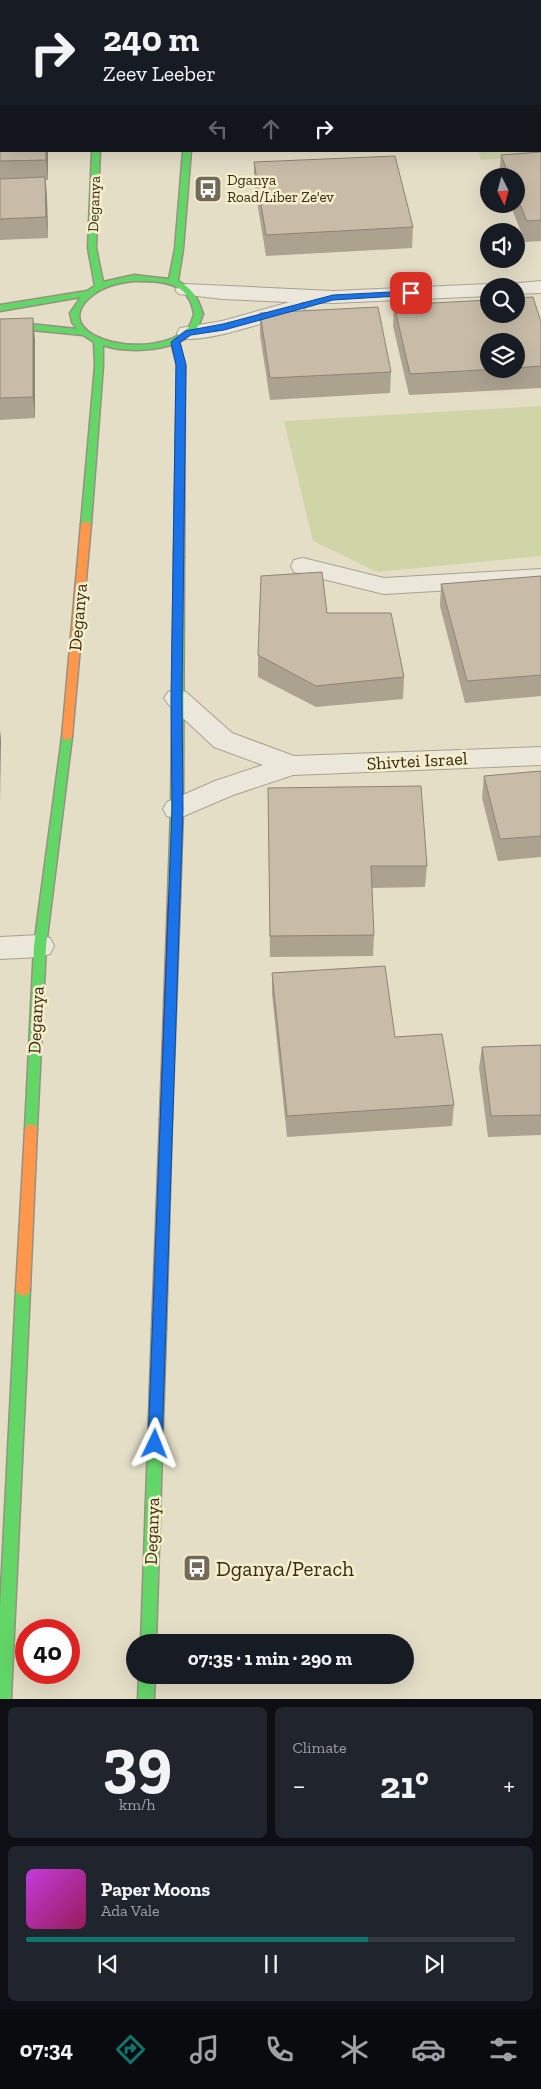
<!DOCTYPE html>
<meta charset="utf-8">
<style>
:root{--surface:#171b24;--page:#20242c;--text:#f1f3f6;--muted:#9ea1a6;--line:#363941;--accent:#0f766e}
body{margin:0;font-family:"Zilla Slab",serif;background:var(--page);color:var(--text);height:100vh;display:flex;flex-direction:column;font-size:19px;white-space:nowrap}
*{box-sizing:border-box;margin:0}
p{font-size:16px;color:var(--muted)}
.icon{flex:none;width:28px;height:28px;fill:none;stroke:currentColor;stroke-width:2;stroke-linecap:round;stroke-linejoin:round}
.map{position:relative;height:1699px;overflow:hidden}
.drawer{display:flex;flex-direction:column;gap:8px;padding:8px;background:#0d0f14;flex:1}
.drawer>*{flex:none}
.guide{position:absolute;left:0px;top:0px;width:541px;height:152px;box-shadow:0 5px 20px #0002;background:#171b24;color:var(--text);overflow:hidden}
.needle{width:32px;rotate:174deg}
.tools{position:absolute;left:480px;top:168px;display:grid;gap:10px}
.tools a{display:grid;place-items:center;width:45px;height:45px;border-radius:50%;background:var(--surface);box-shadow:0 5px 20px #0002;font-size:25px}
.speed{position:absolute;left:15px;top:1619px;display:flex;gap:10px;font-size:25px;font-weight:700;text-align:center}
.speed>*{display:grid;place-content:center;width:65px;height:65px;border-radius:50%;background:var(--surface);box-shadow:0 5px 20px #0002;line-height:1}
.speed .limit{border:8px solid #d22;background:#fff;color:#111}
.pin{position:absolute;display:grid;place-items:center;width:42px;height:42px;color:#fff;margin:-21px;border-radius:10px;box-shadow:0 2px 8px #0006}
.me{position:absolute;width:55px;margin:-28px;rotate:2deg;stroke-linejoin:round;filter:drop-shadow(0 0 4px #0008)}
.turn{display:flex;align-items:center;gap:18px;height:105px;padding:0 20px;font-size:22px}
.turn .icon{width:65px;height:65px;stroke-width:2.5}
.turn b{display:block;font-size:35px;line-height:42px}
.lanes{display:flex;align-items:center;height:48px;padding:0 20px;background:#0003;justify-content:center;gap:25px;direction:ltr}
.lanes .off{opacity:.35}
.big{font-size:38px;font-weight:700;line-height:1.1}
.drawer .widget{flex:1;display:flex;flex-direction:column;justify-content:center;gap:8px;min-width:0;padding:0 18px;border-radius:8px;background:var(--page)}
.drawer .dial{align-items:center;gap:0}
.dial b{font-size:65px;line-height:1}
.song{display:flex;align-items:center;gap:15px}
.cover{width:60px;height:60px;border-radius:8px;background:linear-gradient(135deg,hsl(290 70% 55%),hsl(330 70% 35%))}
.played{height:5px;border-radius:2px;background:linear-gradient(90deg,var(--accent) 70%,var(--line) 70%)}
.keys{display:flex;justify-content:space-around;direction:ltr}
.heat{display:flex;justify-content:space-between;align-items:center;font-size:28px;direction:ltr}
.drawer .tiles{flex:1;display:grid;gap:8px;grid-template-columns:1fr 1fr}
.widget:last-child{grid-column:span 2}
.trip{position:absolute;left:126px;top:1634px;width:288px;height:50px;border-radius:25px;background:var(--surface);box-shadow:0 5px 20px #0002;font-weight:700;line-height:50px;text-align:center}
.tabs{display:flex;height:80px;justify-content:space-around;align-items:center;background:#090b0e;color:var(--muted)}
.tabs .icon{width:35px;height:35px}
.tabs .selected{color:var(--accent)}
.tabs b{font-size:22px;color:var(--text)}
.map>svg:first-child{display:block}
.green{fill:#d0d5a8}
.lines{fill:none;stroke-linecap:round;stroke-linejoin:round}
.street-casing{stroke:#a8a291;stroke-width:2}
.fast-casing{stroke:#989181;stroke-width:3}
.slow-casing{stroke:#989181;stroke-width:3}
.jam-casing{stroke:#989181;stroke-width:3}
.street{fill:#ebe7da;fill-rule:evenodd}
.fast{fill:#63d668;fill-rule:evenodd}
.slow{fill:#ff974d;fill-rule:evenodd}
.jam{fill:#b3261e;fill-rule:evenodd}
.wall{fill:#aca290;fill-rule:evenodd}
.shaded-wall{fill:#8c8476}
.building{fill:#c8bca8;stroke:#8c8476}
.route{fill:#1a73e8;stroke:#114b97}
.labels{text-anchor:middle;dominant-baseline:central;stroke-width:5;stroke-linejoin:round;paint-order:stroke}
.far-poi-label{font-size:15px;fill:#362a1a;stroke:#f7efca;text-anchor:start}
.far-street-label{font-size:15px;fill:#362a1a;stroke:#f7efca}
.street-label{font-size:18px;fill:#362a1a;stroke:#f7efca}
.near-poi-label{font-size:21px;fill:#362a1a;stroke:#f7efca;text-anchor:start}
</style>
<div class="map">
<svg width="541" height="1699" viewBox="0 0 541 1699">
<rect width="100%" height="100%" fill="#e4dec7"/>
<path class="green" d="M540 101 541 157 481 160 478 151H540Z
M541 406V556L377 572 313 541 284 421Z"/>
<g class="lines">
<defs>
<path id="street" d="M540 110H541V122H540Z
M541 281V293L516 294V286H507L509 284Z
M186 284 333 291 489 284 497 286H489V296L333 303 301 302 306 307 302 311C275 319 206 344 180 338L177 333 180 328 222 321 290 302 223 299 179 294 175 290 179 286Z
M303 558 384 578 541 569V585L384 594 294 572 291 566 294 560Z
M177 689 186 692 232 733 294 756 541 747V765L293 775 233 795 177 819 167 816 163 809 167 802 215 781 263 765 214 747 168 704 164 698 168 692Z
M40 935 50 938 54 946 50 954 40 957 0 959V937Z"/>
<path id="fast" d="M98 0H106V1H99Z
M92 151H100L96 248 103 282 134 275 169 279 175 249 183 151H191L183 249 178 281C193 289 198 298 203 314 201 319 200 324 197 328 181 352 127 354 103 345V366L91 524 86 527 81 524 95 366 94 342 83 335 0 327V321L77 329 72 322 70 313 81 297 0 311V305L87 291 95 286 88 248ZM134 281C151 281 180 280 189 299 192 303 193 309 194 314 193 318 191 324 188 328 155 362 52 340 86 301 99 287 116 283 134 281Z
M179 554 184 557 183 809 180 897 178 900H170L168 897 171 809 174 557Z
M67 733 72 737 46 946 37 1129 35 1133 31 1134 27 1133 25 1129 34 946 62 737Z
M23 1284 28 1286 30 1290 11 1699H0V1609L16 1290 18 1286Z
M159 1323 164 1325 166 1329 156 1642H141L152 1329 154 1325Z
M139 1675H155L154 1699H138Z"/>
<path id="slow" d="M184 0H192V1H185Z
M175 339 179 342 185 365 184 557 179 560 174 557 177 365 171 342Z
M86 521 91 524 72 737 67 741 62 737 81 524Z
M166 1114 170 1115 172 1119 166 1329 164 1333 159 1335 154 1333 152 1329 160 1119 162 1115Z
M31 1124 35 1125 37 1129 30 1290 28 1294 23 1296 18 1294 16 1290 25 1129 27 1125Z"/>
<path id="jam" d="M174 893 178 894 180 897 172 1119 170 1123 166 1124 162 1123 160 1119 168 897 170 894Z"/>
</defs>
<use href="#street" class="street-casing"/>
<use href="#fast" class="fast-casing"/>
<use href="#slow" class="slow-casing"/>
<use href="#jam" class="jam-casing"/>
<use href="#street" class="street"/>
<use href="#fast" class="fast"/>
<use href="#slow" class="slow"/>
<use href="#jam" class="jam"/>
</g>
<path class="wall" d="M0 0 1 1V35H0Z
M386 0H513L514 1H387Z
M0 46H1V110H0Z
M0 118 1 151H48V180H46L47 198 48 238 0 240Z
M541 152V241L525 242 510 204H516V176H499L501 155Z
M254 162 413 227 412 248 266 256 254 183Z
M394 305 541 322V388L409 395 393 326ZM516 341V369H489Z
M260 313 391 372 390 393 270 400 260 335Z
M0 319 35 339V418L0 420Z
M541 576V696L465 703 440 606 441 584Z
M327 613 404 677 403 699 316 707 258 677V655Z
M541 771V857L498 861 482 798 484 776Z
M268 788 427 866 425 887 372 888 374 935 373 956 270 957Z
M272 973 395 1037 454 1105 452 1126 287 1137 272 994Z
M541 1045V1135L488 1137 479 1068 482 1047Z"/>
<path class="shaded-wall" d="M46 151H48V180L46 160Z
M45 177 47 198 48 238 46 217Z
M33 318 35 339V418L33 397Z
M0 730 1 739 0 804Z"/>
<path class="building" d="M0 0H47V1H1V9H0Z
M235 0H346V1H235Z
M394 0H513L514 1H394Z
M0 46H1V84H0Z
M0 118H1V151H46V160L0 161Z
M541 152V220L527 221 516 195V176H509L501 155Z
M395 156 413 227 266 235 254 162Z
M45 177 46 217 0 219V179Z
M533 297 541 322V366L516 368V341H489V369H498L410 374 394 305 489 300V314H516V298Z
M378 307 391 372 270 378 260 313Z
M33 318V397L0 398V319Z
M322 572 327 613H391L404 677 316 686 258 655 261 576Z
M541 576V675L467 681 441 584Z
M541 771V836L500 839 484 776Z
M421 786 427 866H371L374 935 270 936 268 788Z
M385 966 395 1037 442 1034 454 1105 287 1116 272 973Z
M541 1045V1115L491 1116 482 1047Z"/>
<path class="route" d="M411 291 414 292V295L333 300 224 330 191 335 180 342 186 365 182 698 183 809 162 1444 160 1449 155 1451 150 1449 148 1444 172 809 171 698 176 365 171 342 185 331 223 324 333 295Z"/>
<defs>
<symbol id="bus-square" viewBox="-11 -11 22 22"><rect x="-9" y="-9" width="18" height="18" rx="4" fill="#736957" stroke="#f7efca"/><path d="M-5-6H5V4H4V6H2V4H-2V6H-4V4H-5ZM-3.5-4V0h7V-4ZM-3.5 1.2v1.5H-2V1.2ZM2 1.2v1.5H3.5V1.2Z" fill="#fff"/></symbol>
</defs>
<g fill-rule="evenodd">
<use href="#bus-square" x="192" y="173" width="32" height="32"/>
<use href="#bus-square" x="181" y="1552" width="32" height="32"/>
</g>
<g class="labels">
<g class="far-poi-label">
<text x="227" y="180">Dganya<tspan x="227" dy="17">Road/Liber Ze'ev</tspan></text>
</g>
<g class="far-street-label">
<text transform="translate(94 204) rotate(-88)">Deganya</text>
</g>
<g class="street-label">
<text transform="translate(78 617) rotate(-85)">Deganya</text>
<text transform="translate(417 761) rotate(-3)">Shivtei Israel</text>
<text transform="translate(36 1020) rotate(-87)">Deganya</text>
<text transform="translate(152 1531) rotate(-88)">Deganya</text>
</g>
<g class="near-poi-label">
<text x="216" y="1568">Dganya/Perach</text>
</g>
</g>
</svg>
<div class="tools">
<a><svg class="needle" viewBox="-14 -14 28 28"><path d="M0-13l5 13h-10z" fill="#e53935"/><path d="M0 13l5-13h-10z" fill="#9ea1a6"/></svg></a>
<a><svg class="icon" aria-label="sound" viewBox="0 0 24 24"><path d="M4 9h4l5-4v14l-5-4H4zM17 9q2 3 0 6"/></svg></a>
<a><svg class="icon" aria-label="search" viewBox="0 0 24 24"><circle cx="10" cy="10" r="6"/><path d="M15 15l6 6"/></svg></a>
<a><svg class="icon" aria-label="layers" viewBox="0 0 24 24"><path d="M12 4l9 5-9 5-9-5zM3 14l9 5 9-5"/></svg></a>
</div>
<div class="speed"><div class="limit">40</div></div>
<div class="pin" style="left:411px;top:293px;background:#d93025"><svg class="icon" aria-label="arrive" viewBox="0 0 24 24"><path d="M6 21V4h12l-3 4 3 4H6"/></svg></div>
<svg class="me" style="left:155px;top:1444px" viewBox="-20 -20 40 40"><path d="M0-17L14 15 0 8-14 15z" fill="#1a73e8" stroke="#fff" stroke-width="4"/></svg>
<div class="trip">07:35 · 1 min · 290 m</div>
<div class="guide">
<div class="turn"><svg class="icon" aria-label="right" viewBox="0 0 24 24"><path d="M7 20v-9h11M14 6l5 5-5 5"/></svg><div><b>240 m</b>Zeev Leeber</div></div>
<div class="lanes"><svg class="icon off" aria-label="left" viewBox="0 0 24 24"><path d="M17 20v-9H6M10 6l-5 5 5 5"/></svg><svg class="icon off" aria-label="ahead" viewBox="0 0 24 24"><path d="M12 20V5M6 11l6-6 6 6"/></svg><svg class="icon" aria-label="right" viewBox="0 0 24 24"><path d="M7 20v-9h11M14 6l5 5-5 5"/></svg></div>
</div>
</div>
<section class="drawer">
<div class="tiles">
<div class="widget dial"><b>39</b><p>km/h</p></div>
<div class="widget"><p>Climate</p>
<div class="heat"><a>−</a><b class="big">21°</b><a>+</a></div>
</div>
<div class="widget">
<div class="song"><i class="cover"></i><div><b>Paper Moons</b><p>Ada Vale</p></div></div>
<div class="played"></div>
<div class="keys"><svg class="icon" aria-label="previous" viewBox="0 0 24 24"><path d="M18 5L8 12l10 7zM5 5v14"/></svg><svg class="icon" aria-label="pause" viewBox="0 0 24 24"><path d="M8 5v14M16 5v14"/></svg><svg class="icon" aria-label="next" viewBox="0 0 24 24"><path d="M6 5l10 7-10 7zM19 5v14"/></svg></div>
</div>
</div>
</section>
<nav class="tabs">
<b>07:34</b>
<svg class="icon selected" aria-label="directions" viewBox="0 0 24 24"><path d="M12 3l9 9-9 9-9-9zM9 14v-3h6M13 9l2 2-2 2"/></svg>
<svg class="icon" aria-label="music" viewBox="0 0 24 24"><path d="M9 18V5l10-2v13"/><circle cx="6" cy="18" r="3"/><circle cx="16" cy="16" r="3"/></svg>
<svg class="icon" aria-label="phone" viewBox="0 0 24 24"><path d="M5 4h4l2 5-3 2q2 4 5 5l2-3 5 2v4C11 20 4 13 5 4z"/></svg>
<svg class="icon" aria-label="climate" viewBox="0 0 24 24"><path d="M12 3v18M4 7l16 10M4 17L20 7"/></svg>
<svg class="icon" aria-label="car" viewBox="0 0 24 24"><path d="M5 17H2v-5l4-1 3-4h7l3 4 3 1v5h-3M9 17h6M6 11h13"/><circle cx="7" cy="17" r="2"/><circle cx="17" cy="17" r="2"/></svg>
<svg class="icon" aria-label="filters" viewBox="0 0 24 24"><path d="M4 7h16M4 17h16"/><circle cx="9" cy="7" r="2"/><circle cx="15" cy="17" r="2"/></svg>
</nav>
